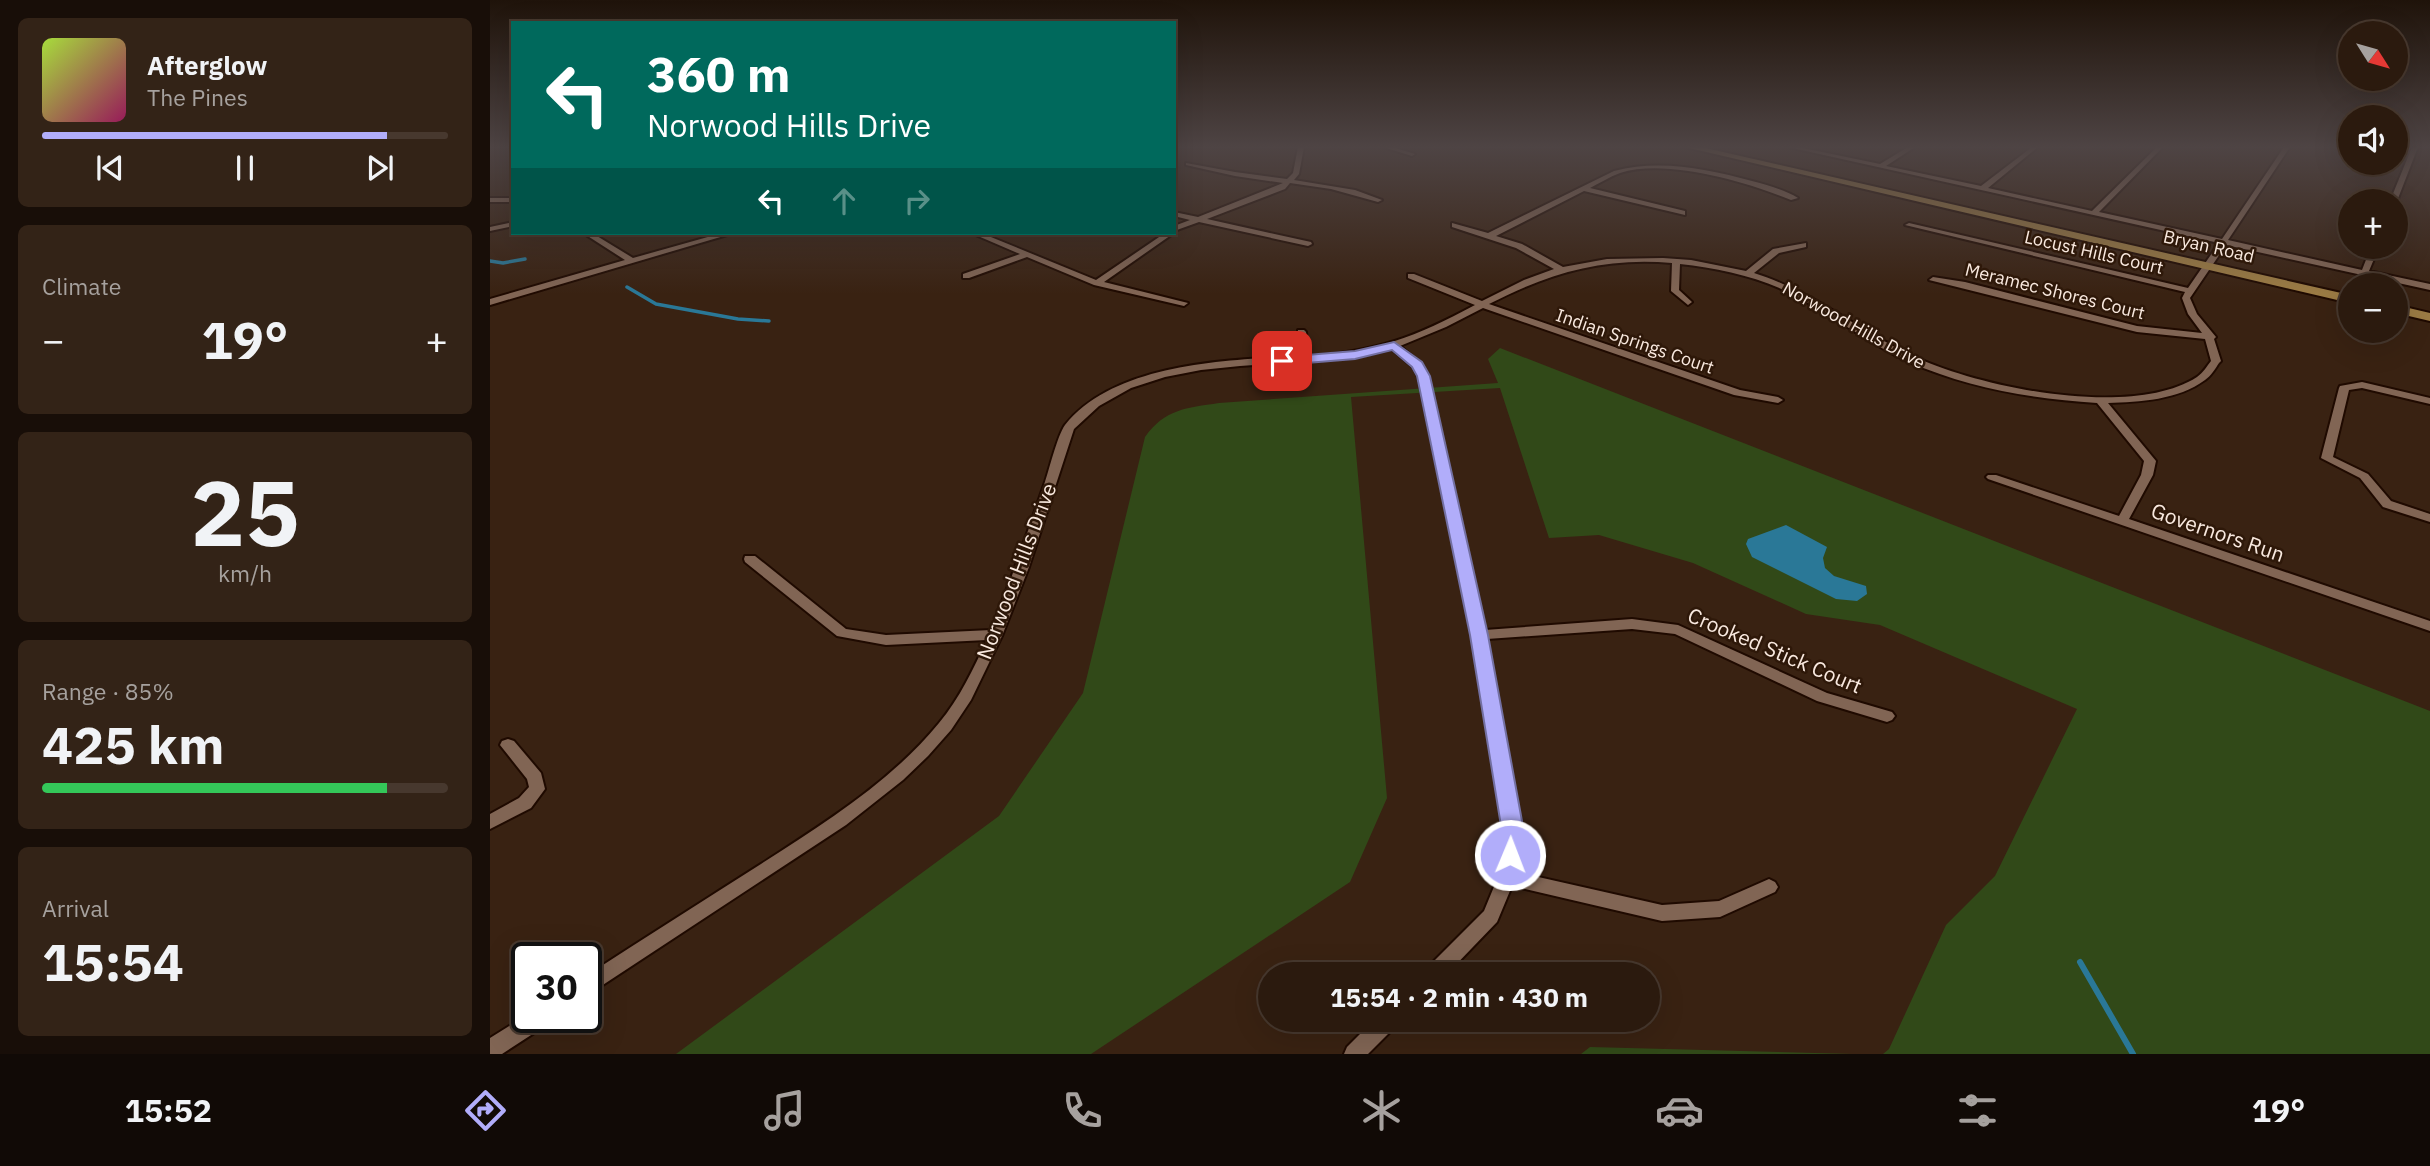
<!DOCTYPE html>
<meta charset="utf-8">
<style>
:root{--surface:#2b1a0e;--page:#332317;--text:#f1f3f6;--muted:#a6a19e;--line:#47382e;--accent:#b1adfa}
body{margin:0;font-family:"IBM Plex Sans",sans-serif;background:var(--page);color:var(--text);height:100vh;display:flex;flex-direction:column;font-size:26px;white-space:nowrap}
*{box-sizing:border-box;margin:0}
p{font-size:23px;color:var(--muted)}
.icon{flex:none;width:38px;height:38px;fill:none;stroke:currentColor;stroke-width:2;stroke-linecap:round;stroke-linejoin:round}
.map{position:relative;flex:1;overflow:hidden}
.sheet{display:flex;flex-direction:column;gap:18px;padding:18px;background:#180e08;width:490px}
.sheet>*{flex:none}
.banner{position:absolute;left:21px;top:21px;width:665px;height:214px;border-radius:0px;box-shadow:0 7px 28px #0002,0 0 0 2px var(--line);background:#00695c;color:#fff;overflow:hidden}
.needle{width:46px;rotate:127deg}
.controls{position:absolute;left:1848px;top:21px;display:grid;gap:14px}
.controls a{display:grid;place-items:center;width:70px;height:70px;border-radius:50%;background:var(--surface);box-shadow:0 7px 28px #0002,0 0 0 2px var(--line);font-size:35px}
.speed{position:absolute;left:21px;top:942px;display:flex;gap:14px;font-size:35px;font-weight:700;text-align:center}
.speed>*{display:grid;place-content:center;width:91px;height:91px;border-radius:50%;background:var(--surface);box-shadow:0 7px 28px #0002,0 0 0 2px var(--line);line-height:1}
.speed .limit{border:4px solid #111;border-radius:10px;background:#fff;color:#111}
.pin{position:absolute;display:grid;place-items:center;width:60px;height:60px;color:#fff;margin:-30px;border-radius:14px;box-shadow:0 4px 10px #0006}
.me{position:absolute;width:77px;margin:-38px;rotate:1deg;stroke-linejoin:round;filter:drop-shadow(0 0 5px #0008)}
.turn{display:flex;align-items:center;gap:24px;height:147px;padding:0 21px;font-size:32px}
.turn .icon{width:91px;height:91px;stroke-width:2.5}
.turn b{display:block;font-size:49px;line-height:60px}
.lanes{display:flex;align-items:center;height:66px;padding:0 21px;background:#0003;justify-content:center;gap:35px;direction:ltr}
.lanes .off{opacity:.35}
.big{font-size:52px;font-weight:800;line-height:1.1}
.sheet .tile{flex:1;display:flex;flex-direction:column;justify-content:center;gap:10px;min-width:0;padding:0 24px;border-radius:10px;background:var(--page)}
.sheet .dial{align-items:center;gap:0}
.dial b{font-size:91px;line-height:1}
.song{display:flex;align-items:center;gap:21px}
.cover{width:84px;height:84px;border-radius:10px;background:linear-gradient(135deg,hsl(80 70% 55%),hsl(330 70% 35%))}
.played{height:7px;border-radius:4px;background:linear-gradient(90deg,var(--accent) 85%,var(--line) 85%)}
.keys{display:flex;justify-content:space-around;direction:ltr}
.heat{display:flex;justify-content:space-between;align-items:center;font-size:38px;direction:ltr}
.charge{height:10px;border-radius:5px;background:linear-gradient(90deg,#34c759 85%,var(--line) 0)}
.trip{position:absolute;left:768px;top:962px;width:402px;height:70px;border-radius:35px;background:var(--surface);box-shadow:0 7px 28px #0002,0 0 0 2px var(--line);font-weight:800;line-height:70px;text-align:center}
.dock{display:flex;height:112px;justify-content:space-around;align-items:center;background:#110a06;color:var(--muted)}
.dock .icon{width:49px;height:49px}
.dock .current{color:var(--accent)}
.dock b{font-size:32px;color:var(--text)}
main{display:flex;flex:1;min-height:0}
.map>svg:first-child{display:block}
.green{fill:#314918}
.water{fill:#2a7897}
.lines{fill:none;stroke-linecap:round;stroke-linejoin:round}
.stream-far1{stroke:#2a7897;stroke-width:3.5}
.stream{stroke:#2a7897;stroke-width:6}
.minor-casing{stroke:#1f0a00;stroke-width:4}
.primary-casing{stroke:#1f0a00;stroke-width:4}
.minor{fill:#816554;fill-rule:evenodd}
.primary{fill:#9b7b44;fill-rule:evenodd}
.route{fill:#b1adfa;stroke:#7370a2;stroke-width:2}
.labels{text-anchor:middle;dominant-baseline:central;stroke-width:5;stroke-linejoin:round;paint-order:stroke}
.far-street-label{font-size:18px;fill:#f9e9df;stroke:#2e1809}
.street-label{font-size:21px;fill:#f9e9df;stroke:#2e1809}
</style>
<main>
<section class="sheet">
<div class="tile">
<div class="song"><i class="cover"></i><div><b>Afterglow</b><p>The Pines</p></div></div>
<div class="played"></div>
<div class="keys"><svg class="icon" aria-label="previous" viewBox="0 0 24 24"><path d="M18 5L8 12l10 7zM5 5v14"/></svg><svg class="icon" aria-label="pause" viewBox="0 0 24 24"><path d="M8 5v14M16 5v14"/></svg><svg class="icon" aria-label="next" viewBox="0 0 24 24"><path d="M6 5l10 7-10 7zM19 5v14"/></svg></div>
</div>
<div class="tile"><p>Climate</p>
<div class="heat"><a>−</a><b class="big">19°</b><a>+</a></div>
</div>
<div class="tile dial"><b>25</b><p>km/h</p></div>
<div class="tile"><p>Range · 85%</p><b class="big">425 km</b><div class="charge"></div></div>
<div class="tile"><p>Arrival</p><b class="big">15:54</b></div>
</section>
<div class="map">
<svg width="1940" height="1054" viewBox="0 0 1940 1054">
<rect width="100%" height="100%" fill="#392212"/>
<path class="green" d="M1010 348 1940 711V1054H1393L1399 1049 1456 925 1505 876 1587 709 1390 625 1316 614 1203 563 1109 535 1059 538 1010 388 861 397 897 798 860 882 601 1054H186L509 816 593 693 655 437C675 409 696 408 729 403L1008 383 998 359Z
M1100 1047 1363 1054H1091Z"/>
<path class="water" d="M1296 525 1337 547 1333 558 1335 568 1344 576 1376 586 1377 594 1367 601 1346 599 1262 557 1256 544 1258 539Z"/>
<g class="lines">
<path class="stream-far1" d="M0 261 13 263 35 259
M137 287 166 304 248 319 279 321"/>
<path class="stream" d="M1590 962 1643 1054"/>
<defs>
<path id="minor" d="M808 147H814L809 174 804 180 865 190 892 200 888 202 841 189 800 183 795 189 717 219 821 242 822 244 818 246 709 222 684 231V226L700 220 684 216V212L708 217 793 183 745 176 696 165V163L745 172 797 179 803 173Z
M893 147H902L925 154 922 156Z
M1298 147H1308L1390 164 1418 147H1425L1396 166 1491 186 1542 147H1548L1498 188 1602 211 1667 147H1673L1609 212 1732 239 1794 147H1800L1738 240 1872 270 1881 247H1889L1879 271 1940 284V290L1736 245 1700 298 1707 314 1726 337 1724 339 1731 361 1729 363C1725 369 1721 376 1715 380 1688 400 1650 402 1618 403L1666 461 1663 475 1639 519 1940 621V631L1498 479 1496 477 1498 475H1506L1629 516 1651 475 1654 461 1607 403C1543 399 1478 388 1419 362 1377 343 1340 313 1298 292 1265 276 1227 268 1190 264L1189 290 1202 302 1198 305 1181 291 1182 263C1114 257 1059 273 999 304L1250 390 1288 397 1293 400 1288 403 1244 395 993 308 956 327 910 346 930 363 938 376 995 630 1142 619 1188 625 1337 693 1402 712 1405 716 1402 720 1397 722 1327 701 1185 634 1142 629 997 639 1031 832 1026 872 1172 905 1229 901 1279 879 1285 882 1288 887 1285 892 1230 917 1172 921 1022 886 1007 922 956 975H934L936 969 994 911 1008 877 1015 832 982 635 928 376 923 367 902 349 862 358 750 366 711 370 675 377 641 388 609 406 584 429 539 567 512 636 481 700 461 730 438 756 413 780 356 825 96 996V976C154 938 213 901 271 864 334 823 401 782 449 723 470 698 483 669 497 640L396 645 347 636 255 562 254 559 255 556H265L356 629 396 635 501 630C520 583 537 534 554 485 559 471 567 436 575 425 625 363 736 360 809 356L808 330H814L816 332 818 356C887 352 925 337 985 305L918 278V274H924L992 301 1034 280 1064 269 1026 248 962 227V223L998 233 1124 171C1170 159 1217 169 1262 181 1277 185 1295 190 1308 198L1301 200C1257 182 1176 158 1130 173 1119 177 1110 183 1100 188L1195 211V215L1094 191 1006 236 1032 244 1073 267 1117 259 1173 258 1201 260 1256 271 1283 249 1316 243V247L1289 253 1264 273C1322 291 1369 331 1423 356 1490 388 1642 419 1707 377 1713 373 1717 366 1721 361L1715 339 1647 332 1439 280 1443 277 1475 282 1647 326 1712 333 1698 314 1692 298 1695 292 1415 225 1419 223 1698 288 1729 243Z
M1922 147H1928L1907 201H1900Z
M0 198H23V202H0Z
M23 222V226L0 231V227Z
M93 233H102L143 258 232 233H244L0 305V299L135 260Z
M481 233H491L606 280 675 233H684L614 282 698 303 694 306 604 285 537 257 479 278H473V274L530 254Z
M1872 382 1940 398V404L1872 388 1859 390 1843 457 1878 474 1901 501 1940 514V522L1893 507 1870 478 1831 458 1849 388 1850 386Z
M18 739 24 741 51 773 55 789 41 808 0 829V814L29 798 39 787 37 779 10 745 12 741Z
M37 1015V1017H61L58 1024 12 1054H0V1038Z
M884 1020H908L905 1027 878 1054H854L857 1047Z"/>
<path id="primary" d="M1195 147H1211L1860 295V303Z
M1906 305 1940 313V321L1906 313Z"/>
</defs>
<use href="#minor" class="minor-casing"/>
<use href="#primary" class="primary-casing"/>
<use href="#minor" class="minor"/>
<use href="#primary" class="primary"/>
</g>
<linearGradient id="sky" x2="0" y2="1"><stop stop-color="#1f130a"/><stop offset="0.5" stop-color="#4e4444"/><stop offset="1" stop-color="#4e4444" stop-opacity="0"/></linearGradient>
<rect width="1940" height="294" fill="url(#sky)"/>
<path class="route" d="M904 342 932 362 940 376 998 635 1034 832 1028 861 1020 864 1012 861 1009 855 1012 832 980 635 927 376 922 367 902 350 865 359 792 365 785 361 792 357 865 351Z"/>
<g class="labels">
<g class="far-street-label">
<text transform="translate(1719 246) rotate(13)">Bryan Road</text>
<text transform="translate(1604 252) rotate(13)">Locust Hills Court</text>
<text transform="translate(1565 291) rotate(14)">Meramec Shores Court</text>
<text transform="translate(1364 325) rotate(29)">Norwood Hills Drive</text>
<text transform="translate(1145 341) rotate(19)">Indian Springs Court</text>
</g>
<g class="street-label">
<text transform="translate(1728 532) rotate(19)">Governors Run</text>
<text transform="translate(526 571) rotate(-69)">Norwood Hills Drive</text>
<text transform="translate(1285 650) rotate(23)">Crooked Stick Court</text>
</g>
</g>
</svg>
<div class="controls">
<a><svg class="needle" viewBox="-14 -14 28 28"><path d="M0-13l5 13h-10z" fill="#e53935"/><path d="M0 13l5-13h-10z" fill="#a6a19e"/></svg></a>
<a><svg class="icon" aria-label="sound" viewBox="0 0 24 24"><path d="M4 9h4l5-4v14l-5-4H4zM17 9q2 3 0 6"/></svg></a>
<a>+</a>
<a>−</a>
</div>
<div class="speed"><div class="limit">30</div></div>
<div class="pin" style="left:792px;top:361px;background:#d93025"><svg class="icon" aria-label="arrive" viewBox="0 0 24 24"><path d="M6 21V4h12l-3 4 3 4H6"/></svg></div>
<svg class="me" style="left:1020px;top:855px" viewBox="-20 -20 40 40"><circle r="17" fill="#b1adfa" stroke="#fff" stroke-width="3"/><path d="M0-11L8 9 0 5-8 9z" fill="#fff"/></svg>
<div class="trip">15:54 · 2 min · 430 m</div>
<div class="banner">
<div class="turn"><svg class="icon" aria-label="left" viewBox="0 0 24 24"><path d="M17 20v-9H6M10 6l-5 5 5 5"/></svg><div><b>360 m</b>Norwood Hills Drive</div></div>
<div class="lanes"><svg class="icon" aria-label="left" viewBox="0 0 24 24"><path d="M17 20v-9H6M10 6l-5 5 5 5"/></svg><svg class="icon off" aria-label="ahead" viewBox="0 0 24 24"><path d="M12 20V5M6 11l6-6 6 6"/></svg><svg class="icon off" aria-label="right" viewBox="0 0 24 24"><path d="M7 20v-9h11M14 6l5 5-5 5"/></svg></div>
</div>
</div>
</main>
<nav class="dock">
<b>15:52</b>
<svg class="icon current" aria-label="directions" viewBox="0 0 24 24"><path d="M12 3l9 9-9 9-9-9zM9 14v-3h6M13 9l2 2-2 2"/></svg>
<svg class="icon" aria-label="music" viewBox="0 0 24 24"><path d="M9 18V5l10-2v13"/><circle cx="6" cy="18" r="3"/><circle cx="16" cy="16" r="3"/></svg>
<svg class="icon" aria-label="phone" viewBox="0 0 24 24"><path d="M5 4h4l2 5-3 2q2 4 5 5l2-3 5 2v4C11 20 4 13 5 4z"/></svg>
<svg class="icon" aria-label="climate" viewBox="0 0 24 24"><path d="M12 3v18M4 7l16 10M4 17L20 7"/></svg>
<svg class="icon" aria-label="car" viewBox="0 0 24 24"><path d="M5 17H2v-5l4-1 3-4h7l3 4 3 1v5h-3M9 17h6M6 11h13"/><circle cx="7" cy="17" r="2"/><circle cx="17" cy="17" r="2"/></svg>
<svg class="icon" aria-label="filters" viewBox="0 0 24 24"><path d="M4 7h16M4 17h16"/><circle cx="9" cy="7" r="2"/><circle cx="15" cy="17" r="2"/></svg>
<b>19°</b>
</nav>
